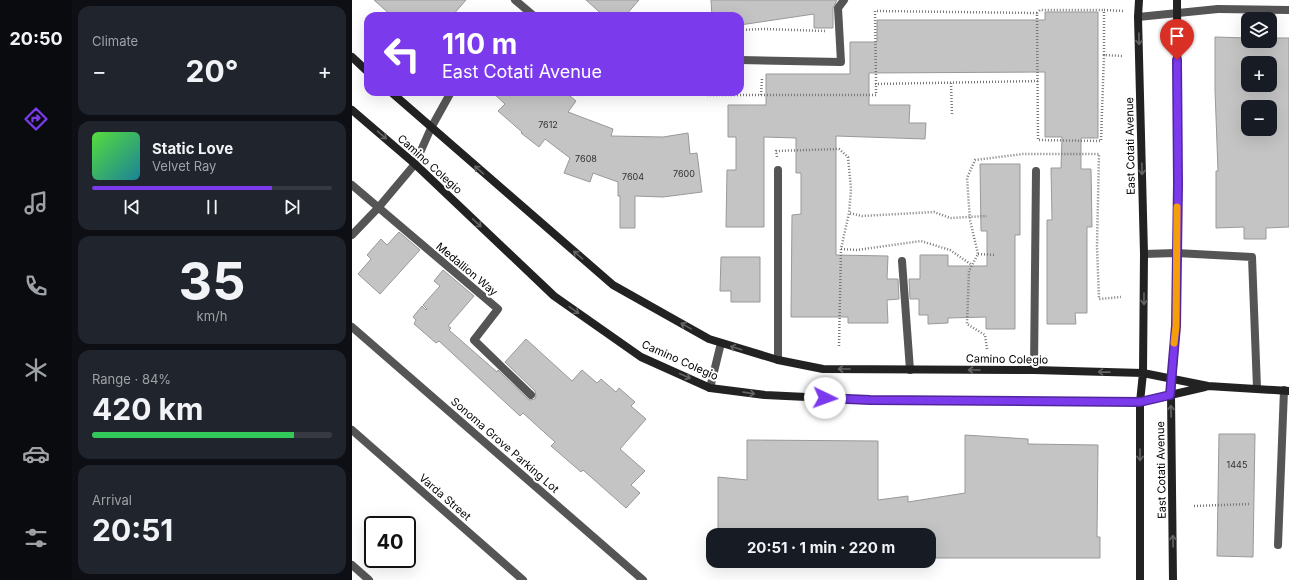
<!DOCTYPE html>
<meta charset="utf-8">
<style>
:root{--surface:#171b24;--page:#20242c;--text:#f1f3f6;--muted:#9ea1a6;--line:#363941;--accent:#7c3aed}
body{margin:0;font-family:Inter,sans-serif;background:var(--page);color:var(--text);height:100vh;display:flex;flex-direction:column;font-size:15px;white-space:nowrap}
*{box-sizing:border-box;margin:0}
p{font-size:13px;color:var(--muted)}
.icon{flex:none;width:22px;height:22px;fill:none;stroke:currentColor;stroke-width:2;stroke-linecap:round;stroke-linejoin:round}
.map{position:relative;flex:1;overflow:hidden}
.drawer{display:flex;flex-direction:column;gap:6px;padding:6px;background:#0d0f14;width:280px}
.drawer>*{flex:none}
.guide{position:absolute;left:12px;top:12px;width:380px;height:84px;border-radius:12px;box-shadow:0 4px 16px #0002;background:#7c3aed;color:#fff;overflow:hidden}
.tools{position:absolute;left:889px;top:12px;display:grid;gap:8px}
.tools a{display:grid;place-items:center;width:36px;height:36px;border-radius:8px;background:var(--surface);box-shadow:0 4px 16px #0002;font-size:20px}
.speed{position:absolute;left:12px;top:516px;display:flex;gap:8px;font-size:20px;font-weight:700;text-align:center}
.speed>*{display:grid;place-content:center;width:52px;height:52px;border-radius:50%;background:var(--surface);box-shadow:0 4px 16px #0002;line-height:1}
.speed .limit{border:2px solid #111;border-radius:6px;background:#fff;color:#111}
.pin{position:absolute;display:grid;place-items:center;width:34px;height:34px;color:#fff;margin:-41px -17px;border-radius:50% 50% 50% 0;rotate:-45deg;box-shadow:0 0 4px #0007}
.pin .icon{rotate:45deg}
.me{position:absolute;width:44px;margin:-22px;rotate:93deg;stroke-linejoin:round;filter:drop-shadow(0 0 3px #0008)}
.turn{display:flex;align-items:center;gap:14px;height:84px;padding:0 12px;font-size:18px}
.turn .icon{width:52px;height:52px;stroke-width:2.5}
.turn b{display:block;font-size:28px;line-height:34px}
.big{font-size:30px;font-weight:700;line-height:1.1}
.drawer .widget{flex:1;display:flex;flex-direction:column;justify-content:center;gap:6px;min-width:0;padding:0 14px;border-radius:12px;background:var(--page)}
.drawer .dial{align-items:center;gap:0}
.dial b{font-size:52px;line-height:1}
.song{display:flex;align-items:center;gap:12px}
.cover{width:48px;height:48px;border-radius:6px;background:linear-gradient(135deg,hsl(110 70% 55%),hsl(190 70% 35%))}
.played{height:4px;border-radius:2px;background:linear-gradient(90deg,var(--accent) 75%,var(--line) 75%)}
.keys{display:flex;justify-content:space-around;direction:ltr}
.heat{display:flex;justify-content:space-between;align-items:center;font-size:22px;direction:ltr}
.charge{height:6px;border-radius:3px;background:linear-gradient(90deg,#34c759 84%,var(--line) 0)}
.trip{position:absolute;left:354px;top:528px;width:230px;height:40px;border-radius:12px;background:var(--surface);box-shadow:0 4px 16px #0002;font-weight:700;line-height:40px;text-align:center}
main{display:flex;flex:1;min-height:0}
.tab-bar{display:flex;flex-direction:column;width:72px;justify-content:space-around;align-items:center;background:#090b0e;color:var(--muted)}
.tab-bar .icon{width:28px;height:28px}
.tab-bar .current{color:var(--accent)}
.tab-bar b{font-size:18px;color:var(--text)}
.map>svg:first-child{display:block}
.building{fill:#c4c4c4;stroke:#999;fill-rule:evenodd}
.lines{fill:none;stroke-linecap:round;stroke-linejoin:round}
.path{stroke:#777;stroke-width:2.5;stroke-dasharray:1 2;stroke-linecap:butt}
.lane{stroke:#555;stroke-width:8}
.street{stroke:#555;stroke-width:8}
.secondary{stroke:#222;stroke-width:8}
.oneway{stroke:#646464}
.route-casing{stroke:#51269a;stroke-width:10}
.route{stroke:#7c3aed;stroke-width:7}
.slow{stroke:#f59e0b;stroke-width:7}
.labels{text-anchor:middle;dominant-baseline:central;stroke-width:4;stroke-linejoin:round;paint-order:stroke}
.number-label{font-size:9px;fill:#313131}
.street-label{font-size:11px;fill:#000;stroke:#fff}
</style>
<main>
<nav class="tab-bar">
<b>20:50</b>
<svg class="icon current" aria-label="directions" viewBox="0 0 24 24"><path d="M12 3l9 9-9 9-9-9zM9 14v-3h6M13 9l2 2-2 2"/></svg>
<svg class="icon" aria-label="music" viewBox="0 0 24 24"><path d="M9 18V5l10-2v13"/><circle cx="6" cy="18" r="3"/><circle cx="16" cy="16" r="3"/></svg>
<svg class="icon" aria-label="phone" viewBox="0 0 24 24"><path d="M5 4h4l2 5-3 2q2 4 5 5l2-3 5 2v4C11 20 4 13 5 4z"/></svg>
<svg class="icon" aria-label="climate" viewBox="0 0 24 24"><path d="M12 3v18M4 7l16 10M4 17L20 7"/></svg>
<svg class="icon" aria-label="car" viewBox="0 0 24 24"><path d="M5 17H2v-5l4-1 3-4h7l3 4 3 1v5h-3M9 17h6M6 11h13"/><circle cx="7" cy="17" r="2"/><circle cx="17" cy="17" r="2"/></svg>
<svg class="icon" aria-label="filters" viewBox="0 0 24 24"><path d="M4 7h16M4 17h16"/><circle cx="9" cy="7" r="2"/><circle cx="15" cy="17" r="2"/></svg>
</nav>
<section class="drawer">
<div class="widget"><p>Climate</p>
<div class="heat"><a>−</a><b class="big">20°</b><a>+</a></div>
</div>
<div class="widget">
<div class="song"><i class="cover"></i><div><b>Static Love</b><p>Velvet Ray</p></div></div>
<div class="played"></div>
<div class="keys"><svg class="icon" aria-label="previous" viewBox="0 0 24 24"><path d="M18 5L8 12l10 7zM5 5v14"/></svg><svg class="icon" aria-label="pause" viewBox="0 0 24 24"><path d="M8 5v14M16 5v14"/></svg><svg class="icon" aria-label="next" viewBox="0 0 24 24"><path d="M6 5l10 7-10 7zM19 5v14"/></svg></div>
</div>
<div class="widget dial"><b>35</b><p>km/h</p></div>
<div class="widget"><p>Range · 84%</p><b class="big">420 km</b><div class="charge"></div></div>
<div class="widget"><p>Arrival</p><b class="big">20:51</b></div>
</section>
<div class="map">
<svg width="937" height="580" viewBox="0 0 937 580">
<rect width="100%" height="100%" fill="#fff"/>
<path class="building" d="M22 0H114L100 16H40Z
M234 0H287L273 16H252Z
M359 0H485L481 8V28H462V14L388 25V16H360Z
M693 12H746V138H729V169H739L740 227H735V313H723L724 324H695V220H700L699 168H709L710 137H693V72L517 73V105H558L557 123H574L573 139 484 136V255L536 256 535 279H546L547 299 535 300 536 323H496V317H439L440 215 449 214V173H444V138L412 137V227H374L375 170H384V137H376V105H414V74H498V42H525V20H693Z
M863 37 896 38V41H918V38H937V227L914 228V239H892V227L864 228V171H866L863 90ZM896 63H918V85H896ZM896 107H918V129H896Z
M140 92H213L224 101 216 112 261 129 259 136 311 137 336 133 338 154 345 153 350 192 311 197 283 196V228H268V196H266V182L241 173 238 182 212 173 218 158 193 139 187 147 169 133 170 132 146 111 153 104Z
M628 164H668V235H663V329H634V317L596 318V323L576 324V315H567V299H558L557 279H568V255H596V266H635V231H629Z
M47 232 68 250 28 294 6 274 19 259 15 255 29 239 35 245Z
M369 257H408V302H379V291H368Z
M91 270 122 296 96 326 99 328 97 330 145 372 146 370 176 399 178 400 183 399 184 396 183 391 153 362 174 339 220 381 230 370 245 383 249 379 264 392 267 388 283 402 279 406 294 419 268 449 293 471 279 485 288 493 274 508 231 470 229 472 199 446 203 442 171 413 168 416 87 341 84 343 62 324 64 320 61 317 70 306 74 310 75 309 71 305 88 286 82 281Z
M867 434H903L901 557 865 556Z
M613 435 676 439V444L746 445 745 537H748V558H583L582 535H541V531L387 530 388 535H366V477L395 480V440L526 441V500L556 496V502L613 493Z"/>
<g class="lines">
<path class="path" d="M685 13 688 10H752
M388 30 412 29 473 31
M752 55V10L771 11
M686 81 524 84 523 11 685 13 686 140 749 141 752 55 771 56
M599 83 600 115
M355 95H524V84
M409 95 410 78
M425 157 424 151 487 149 496 157 499 189 497 213
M489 249 505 250 569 241 598 250 620 265
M626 254 644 255
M487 346 489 249 497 213 510 216 582 212 598 218 635 216
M635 349 633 335 615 324 617 271 626 254 618 220 615 178 623 160 671 154H747L745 246 747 299 769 297
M842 506 898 504"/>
<path class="lane" d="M786 17 866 9
M388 60 489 62 486 8 492 0
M792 254 824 253 900 257 905 388
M0 327 291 580
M358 388 369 343
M926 545 932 390"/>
<path class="street" d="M163 0 182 16
M866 9 937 10
M0 185 146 309 122 340 179 395
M0 235 26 208 63 164 79 128 99 92
M550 261 558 370
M426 360V170
M682 370 684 171
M0 430 171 580
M0 565 17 580"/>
<path class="secondary" d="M787 0 786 17 792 254 791 373 788 402V580
M0 57 16 72
M39 92 261 285 357 339 426 360 471 369 682 370 791 373 856 386 937 391
M0 110 63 164 202 296 289 357 358 388 413 395 517 400 788 402 853 387
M821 580 819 395 824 326 826 184 825 0"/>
</g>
<defs><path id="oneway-shaft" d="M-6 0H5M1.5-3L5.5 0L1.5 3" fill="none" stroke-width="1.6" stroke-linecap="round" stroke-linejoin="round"/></defs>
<g class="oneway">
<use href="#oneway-shaft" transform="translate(787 39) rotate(89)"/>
<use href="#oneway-shaft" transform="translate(30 135) rotate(41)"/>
<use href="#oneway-shaft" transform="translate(790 169) rotate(89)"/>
<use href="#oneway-shaft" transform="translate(127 170) rotate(-139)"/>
<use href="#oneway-shaft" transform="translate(125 223) rotate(43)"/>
<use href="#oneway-shaft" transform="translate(226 255) rotate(-139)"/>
<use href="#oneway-shaft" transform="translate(792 299) rotate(90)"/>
<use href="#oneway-shaft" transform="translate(222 310) rotate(35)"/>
<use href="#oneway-shaft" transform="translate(334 326) rotate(-151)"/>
<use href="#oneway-shaft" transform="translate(384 348) rotate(-163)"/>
<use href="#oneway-shaft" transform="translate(492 369) rotate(-180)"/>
<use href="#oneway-shaft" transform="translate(622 370) rotate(-180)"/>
<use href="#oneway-shaft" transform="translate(752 372) rotate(-179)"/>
<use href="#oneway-shaft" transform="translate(333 376) rotate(24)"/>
<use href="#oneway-shaft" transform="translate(397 393) rotate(8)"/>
<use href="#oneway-shaft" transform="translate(819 411) rotate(-91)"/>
<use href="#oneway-shaft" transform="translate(788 455) rotate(90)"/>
<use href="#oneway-shaft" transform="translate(821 541) rotate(-91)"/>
</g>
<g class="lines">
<defs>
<path id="route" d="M473 398 518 400 788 402 818 395 824 326 826 184 825 60"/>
</defs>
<use href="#route" class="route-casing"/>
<use href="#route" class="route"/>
<path class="slow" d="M822 343 824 326 825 207"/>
</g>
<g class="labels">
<g class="number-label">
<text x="196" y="124">7612</text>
<text x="234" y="158">7608</text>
<text x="332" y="173">7600</text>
<text x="281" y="176">7604</text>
<text x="885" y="464">1445</text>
</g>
<g class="street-label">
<text transform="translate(778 146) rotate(-91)">East Cotati Avenue</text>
<text transform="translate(78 164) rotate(42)">Camino Colegio</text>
<text transform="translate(115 269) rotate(40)">Medallion Way</text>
<text transform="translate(655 359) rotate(1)">Camino Colegio</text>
<text transform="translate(328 360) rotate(24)">Camino Colegio</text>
<text transform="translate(153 445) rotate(41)">Sonoma Grove Parking Lot</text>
<text transform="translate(809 470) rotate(-91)">East Cotati Avenue</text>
<text transform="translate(93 497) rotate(41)">Varda Street</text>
</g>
</g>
</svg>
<div class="tools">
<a><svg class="icon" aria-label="layers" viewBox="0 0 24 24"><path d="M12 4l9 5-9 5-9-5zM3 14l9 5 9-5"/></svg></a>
<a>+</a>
<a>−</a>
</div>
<div class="speed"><div class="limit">40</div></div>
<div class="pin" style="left:825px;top:60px;background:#d93025"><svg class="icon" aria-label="arrive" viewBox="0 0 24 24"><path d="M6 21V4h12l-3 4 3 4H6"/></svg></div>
<svg class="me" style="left:473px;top:398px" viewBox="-20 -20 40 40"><circle r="19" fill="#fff"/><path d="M0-13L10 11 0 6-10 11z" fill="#7c3aed"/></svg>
<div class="trip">20:51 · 1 min · 220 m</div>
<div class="guide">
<div class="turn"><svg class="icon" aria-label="left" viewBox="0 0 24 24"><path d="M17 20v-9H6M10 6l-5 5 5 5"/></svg><div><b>110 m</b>East Cotati Avenue</div></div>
</div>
</div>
</main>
